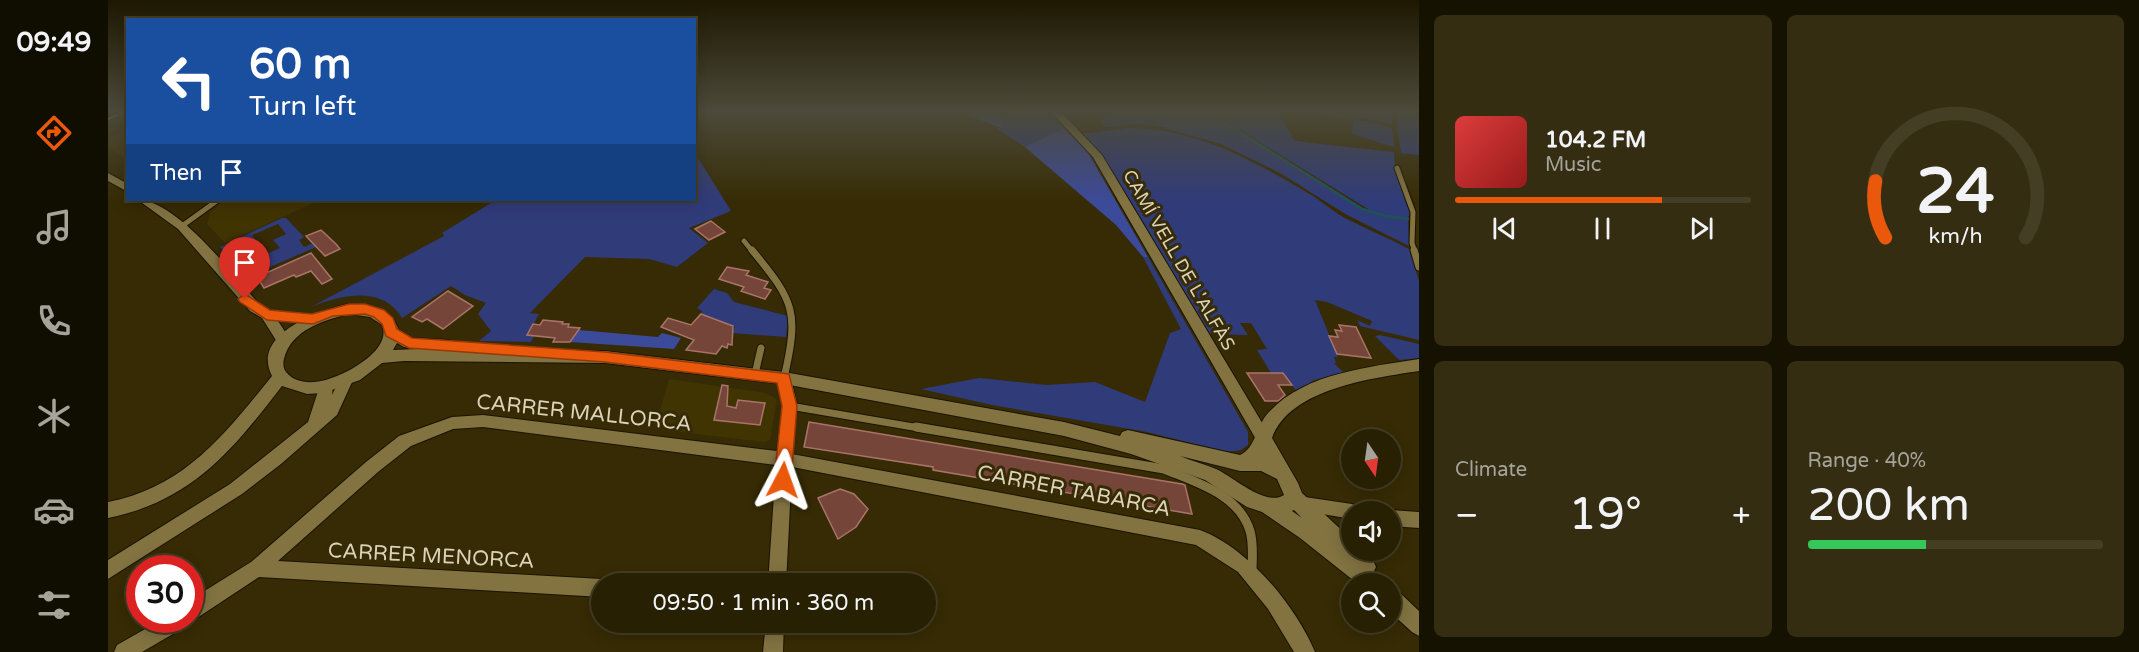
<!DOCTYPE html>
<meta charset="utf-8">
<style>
:root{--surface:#282003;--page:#342d12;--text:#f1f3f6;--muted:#a5a39a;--line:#443e25;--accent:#ea580c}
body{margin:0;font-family:"Varela Round",sans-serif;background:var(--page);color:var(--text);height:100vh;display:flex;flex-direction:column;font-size:22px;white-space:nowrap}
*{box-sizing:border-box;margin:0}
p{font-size:20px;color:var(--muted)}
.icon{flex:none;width:33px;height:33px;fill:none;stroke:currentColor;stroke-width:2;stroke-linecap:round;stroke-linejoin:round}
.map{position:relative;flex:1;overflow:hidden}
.drawer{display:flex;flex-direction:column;gap:15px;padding:15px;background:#161202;width:720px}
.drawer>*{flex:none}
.guide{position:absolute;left:18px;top:18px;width:570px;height:183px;border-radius:0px;box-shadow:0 3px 15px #0003,0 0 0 2px var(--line);background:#1a4fa0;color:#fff;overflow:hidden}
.needle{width:39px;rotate:167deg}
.fabs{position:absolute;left:1233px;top:429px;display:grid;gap:12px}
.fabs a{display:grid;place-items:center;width:60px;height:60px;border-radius:50%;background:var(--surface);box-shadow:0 3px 15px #0003,0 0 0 2px var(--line);font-size:30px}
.speed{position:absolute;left:18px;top:555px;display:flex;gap:12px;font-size:30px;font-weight:700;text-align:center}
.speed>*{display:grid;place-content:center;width:78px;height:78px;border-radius:50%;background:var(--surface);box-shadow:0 3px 15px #0003,0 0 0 2px var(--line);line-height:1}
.speed .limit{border:9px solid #d22;background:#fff;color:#111}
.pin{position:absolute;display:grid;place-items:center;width:51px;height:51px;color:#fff;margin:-62px -26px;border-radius:50% 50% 50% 0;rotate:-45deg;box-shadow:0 0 6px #0007}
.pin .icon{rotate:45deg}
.me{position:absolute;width:66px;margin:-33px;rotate:4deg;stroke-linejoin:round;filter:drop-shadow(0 0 4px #0008)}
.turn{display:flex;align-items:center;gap:21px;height:126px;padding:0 24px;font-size:27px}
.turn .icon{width:78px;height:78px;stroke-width:2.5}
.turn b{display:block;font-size:42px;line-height:51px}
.then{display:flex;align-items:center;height:57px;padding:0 24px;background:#0003;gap:12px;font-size:22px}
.big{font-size:45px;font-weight:600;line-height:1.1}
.drawer .tile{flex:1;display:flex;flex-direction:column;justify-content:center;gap:9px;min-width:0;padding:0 21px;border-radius:9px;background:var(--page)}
.drawer .dial{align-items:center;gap:0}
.dial svg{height:156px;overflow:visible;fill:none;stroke:var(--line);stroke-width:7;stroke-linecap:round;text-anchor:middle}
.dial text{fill:var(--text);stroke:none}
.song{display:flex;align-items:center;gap:18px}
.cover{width:72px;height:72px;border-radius:9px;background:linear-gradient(135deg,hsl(0 70% 55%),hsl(0 70% 35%))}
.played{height:6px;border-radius:3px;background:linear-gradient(90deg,var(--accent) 70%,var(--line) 70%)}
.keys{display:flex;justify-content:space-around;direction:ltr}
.heat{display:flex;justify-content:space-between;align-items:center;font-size:33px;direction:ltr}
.charge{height:9px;border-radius:4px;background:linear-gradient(90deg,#34c759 40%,var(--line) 0)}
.drawer .tiles{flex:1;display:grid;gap:15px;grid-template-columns:repeat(2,1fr)}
.trip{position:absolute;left:483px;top:573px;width:345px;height:60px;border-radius:30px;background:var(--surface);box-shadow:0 3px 15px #0003,0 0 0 2px var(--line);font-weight:600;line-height:60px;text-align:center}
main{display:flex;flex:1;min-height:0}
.dock{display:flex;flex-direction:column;width:108px;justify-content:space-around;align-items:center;background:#100d01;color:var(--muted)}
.dock .icon{width:42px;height:42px}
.dock .selected{color:var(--accent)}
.dock b{font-size:27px;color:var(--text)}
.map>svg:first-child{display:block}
.built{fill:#413403}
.green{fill:#303b7a}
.forest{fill:#3c4a9a}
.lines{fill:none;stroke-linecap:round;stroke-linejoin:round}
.stream{stroke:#22505a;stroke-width:3}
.building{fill:#76453a;stroke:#a97468;stroke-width:1.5}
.service-far2-casing{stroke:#1b1400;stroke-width:7}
.service-far1-casing{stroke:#1b1400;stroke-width:9}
.service-casing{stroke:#1b1400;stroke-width:11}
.minor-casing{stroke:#1b1400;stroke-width:2}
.tertiary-casing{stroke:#1b1400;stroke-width:2}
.service-far2{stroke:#827341;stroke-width:5}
.service-far1{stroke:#827341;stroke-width:7}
.service{stroke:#827341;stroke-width:9}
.minor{fill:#827341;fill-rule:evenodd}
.tertiary{fill:#827341;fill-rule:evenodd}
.tram{stroke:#c0b79c;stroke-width:1.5}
.route{fill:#ea580c;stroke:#983908;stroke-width:1.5}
.labels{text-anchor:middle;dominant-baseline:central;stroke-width:6;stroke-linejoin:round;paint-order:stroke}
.street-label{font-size:18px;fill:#dad2b9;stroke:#362b04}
.near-street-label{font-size:21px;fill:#dad2b9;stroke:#362b04}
</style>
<main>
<nav class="dock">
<b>09:49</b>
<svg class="icon selected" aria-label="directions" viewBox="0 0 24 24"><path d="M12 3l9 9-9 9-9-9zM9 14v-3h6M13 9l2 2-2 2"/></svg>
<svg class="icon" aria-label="music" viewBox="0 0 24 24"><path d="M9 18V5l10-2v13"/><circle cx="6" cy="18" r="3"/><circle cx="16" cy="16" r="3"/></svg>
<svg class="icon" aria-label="phone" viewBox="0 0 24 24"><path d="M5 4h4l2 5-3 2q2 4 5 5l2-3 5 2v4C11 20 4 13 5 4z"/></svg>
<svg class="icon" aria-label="climate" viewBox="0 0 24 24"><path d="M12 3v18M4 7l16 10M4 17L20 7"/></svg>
<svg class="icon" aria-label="car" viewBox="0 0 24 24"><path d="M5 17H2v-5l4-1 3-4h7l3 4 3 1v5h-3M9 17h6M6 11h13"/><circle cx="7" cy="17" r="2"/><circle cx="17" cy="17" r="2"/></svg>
<svg class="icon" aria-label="filters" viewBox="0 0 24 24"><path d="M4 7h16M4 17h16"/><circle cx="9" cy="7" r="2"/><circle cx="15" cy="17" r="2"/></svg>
</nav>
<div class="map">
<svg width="1311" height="652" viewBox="0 0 1311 652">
<rect width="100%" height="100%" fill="#362b04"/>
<path class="built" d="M19 130V160L0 147V138Z
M117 200H212L117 243 99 224 102 212Z
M561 379 657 393 669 399 662 440 657 442 547 429Z"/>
<path class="green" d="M895 111H941L956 128 917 147 888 128H893L891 115Z
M1005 111H1097L1253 209 1268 214 1101 111H1169L1187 141 1286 152 1287 170 1302 212 1300 218 1272 215 1300 219 1301 246 1239 215 1172 173 1113 144 1050 126 1031 124 996 127 992 120Z
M1215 111 1281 127 1284 129 1286 147 1244 134 1245 121 1214 113Z
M1230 111H1286L1284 124 1230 113Z
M1292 111H1311V155L1293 153 1288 118Z
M1019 128C1087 127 1148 162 1205 196 1217 204 1227 213 1239 219 1260 230 1281 238 1301 249L1311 281V340L1252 326 1249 320 1262 326 1264 321 1219 302 1207 300 1230 357H1226L1228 363H1226L1236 373 1206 380 1189 392 1175 373H1163L1149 350 1159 349 1143 323H1132L1140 335 1099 334 993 155 972 134Z
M587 153 623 211 581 228 600 243 569 267 541 259 477 257 422 313 431 314 420 335 426 336 423 342 371 341 383 331 370 314 378 303 357 295 343 286 294 318C274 285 233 295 203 307L336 236 334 233 388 200H586Z
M174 218H178L196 237 191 240 196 247 221 236 224 240 137 278 130 267 172 248 165 240 178 234 170 224 144 235 148 241 118 254 112 247Z
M1035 257H1040L1140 432V445L1133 450 1118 452 1039 432 884 405 813 389 871 378 938 385 987 382 1037 402 1062 333 1073 329Z
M606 289 619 293 626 302 680 316 678 337 623 333 627 327 593 314 594 311 589 308Z
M1272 335 1311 344V358L1291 360 1267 336Z"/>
<path class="forest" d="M865 111H895L891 115 896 123 893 128 859 115Z
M956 128 979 151 1040 257H1035L1008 225 917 147Z
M471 330 550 337 554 333 573 338 566 349 462 342Z"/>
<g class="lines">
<path class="stream" d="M1098 111 1254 209 1277 216 1300 219"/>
</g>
<path class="building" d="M603 221 617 232 601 240 587 229Z
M213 230 228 244 232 249 217 256 198 236Z
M146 245 152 255 133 263 127 253Z
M203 253 224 279 214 284 203 271 188 277 186 275 156 288 149 277Z
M619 267 641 271 638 275 660 282 656 288 663 290 657 299 633 291 636 287 611 279Z
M340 291 365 306 335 329 319 319 314 322 304 317Z
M593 314 625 326 624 345 620 344 619 348 614 346 608 354 578 350 586 340 553 327 560 318 583 325Z
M435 320 455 322 454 324H461L460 327 472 328 462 342H445L447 338 419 335 425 324 432 325Z
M1231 325 1248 327 1263 358 1229 354 1221 336 1230 337 1227 330 1234 331Z
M1139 373H1175L1184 385H1170L1177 395 1170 401H1157Z
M614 385 620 386 619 406 628 408 630 400 657 403 652 425 606 420Z
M701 422 1074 484 1077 485 1084 514 825 470V467L696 447Z
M732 489 746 494 760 509 748 527 730 539 710 498Z"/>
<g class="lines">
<defs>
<path id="service-far2" d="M1289 168 1305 212 1304 243 1307 252
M74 226 110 200
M636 241 645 252"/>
<path id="service-far1" d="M644 250C687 302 691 312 676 378
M1306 250 1311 267
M647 374 653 348
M682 406 817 429"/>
<path id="service" d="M808 427 1056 469C1087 482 1131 494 1142 531 1146 544 1144 559 1144 573"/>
<path id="minor" d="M942 111H952L994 155 1159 431 1162 436 1159 441 1154 442 1149 441 985 157Z
M0 173 20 184V192L0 181Z
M30 200C69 200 126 276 152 305L162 311 210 316 212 319 210 322 170 321 183 341 176 346 171 345 154 318 142 311 70 229Z
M676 372 681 374 683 378 689 406 684 454 1092 530C1140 548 1187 605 1207 652H1186L1160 609 1130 572 1088 545 684 467 678 584H660L668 465 375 427 345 429 303 446 270 472 170 561 494 579 501 584H494V597L151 577 89 618 82 620H80H82V600L143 562 258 462 291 436 344 417 375 415 669 451 675 406 669 378 671 374Z
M238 374 243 376 245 380 229 415 173 464 134 494 0 579V560L122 484 200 422 213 382H223L225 386 224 395 233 376Z
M1190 496 1244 504 1250 507 1252 512H1244V519L1190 510 1184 508 1182 503 1184 498Z
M1282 510 1311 512V528L1282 526V512H1279Z
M53 620H79L77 627 34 652H6L9 645Z
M658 622H676L675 652H655Z"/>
<path id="tertiary" d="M241 304 258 306 279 313 285 318 291 330 304 338 340 340 345 342 348 346 346 350 497 351 676 372 956 422 1012 436 1014 432 1020 430 1132 455C1148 448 1148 425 1161 412 1197 373 1261 367 1311 359V371C1266 378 1182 388 1164 438L1190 483 1194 493 1244 540V550H1255L1265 560 1268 567 1266 571 1274 577 1277 584H1250L1192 538 1154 512 1139 507 1097 480 1023 454 956 436 676 384 497 363 296 361 274 363 252 380 215 393 199 394 174 386C124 451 84 501 0 518V502C77 487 117 434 164 376 142 334 212 310 241 304ZM241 314 262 317 274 325C279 337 271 348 262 356 244 372 198 396 178 372 175 368 175 363 176 359 183 330 216 320 241 314ZM289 343 296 347 310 349 285 350ZM1072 456 1132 471H1153L1169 479 1176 495C1157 507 1126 477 1108 469 1096 464 1084 461 1072 456ZM1186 510 1194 518 1184 511Z
M1282 587 1289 590 1311 611V636L1304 632 1282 612Z"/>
</defs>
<use href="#service-far2" class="service-far2-casing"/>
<use href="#service-far1" class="service-far1-casing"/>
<use href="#service" class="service-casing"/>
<use href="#minor" class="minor-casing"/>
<use href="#tertiary" class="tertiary-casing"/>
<use href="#service-far2" class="service-far2"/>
<use href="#service-far1" class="service-far1"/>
<use href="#service" class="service"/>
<use href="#minor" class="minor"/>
<use href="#tertiary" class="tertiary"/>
<path class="tram" d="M0 119 19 111"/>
</g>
<linearGradient id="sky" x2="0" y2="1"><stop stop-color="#1e1802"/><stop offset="0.55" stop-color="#4c4a3a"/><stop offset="1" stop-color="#4c4a3a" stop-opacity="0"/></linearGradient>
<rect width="1311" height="202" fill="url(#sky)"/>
<path class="route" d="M137 294 162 310 182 312 204 314 241 304H257L276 310 285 318 289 329 304 338 497 352 681 374 689 406 683 480 681 485 675 487 669 485 666 480 674 406 669 383 497 362 301 348 278 336 274 324 266 317 257 314 225 316 205 324 159 320 132 302 130 299Z"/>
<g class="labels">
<g class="street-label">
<text transform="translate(1071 260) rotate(60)">CAMÍ VELL DE L'ALFÀS</text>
</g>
<g class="near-street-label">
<text transform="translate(476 413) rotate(6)">CARRER MALLORCA</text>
<text transform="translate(966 491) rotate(11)">CARRER TABARCA</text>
<text transform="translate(323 556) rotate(3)">CARRER MENORCA</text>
</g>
</g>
</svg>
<div class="fabs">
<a><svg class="needle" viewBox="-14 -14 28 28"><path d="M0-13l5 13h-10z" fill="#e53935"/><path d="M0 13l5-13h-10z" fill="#a5a39a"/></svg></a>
<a><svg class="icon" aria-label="sound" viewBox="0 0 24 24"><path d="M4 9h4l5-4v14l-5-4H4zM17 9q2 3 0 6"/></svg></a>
<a><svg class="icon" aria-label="search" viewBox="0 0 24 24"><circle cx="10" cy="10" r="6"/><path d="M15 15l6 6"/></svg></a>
</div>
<div class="speed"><div class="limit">30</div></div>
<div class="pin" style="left:137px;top:299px;background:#d93025"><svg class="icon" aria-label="arrive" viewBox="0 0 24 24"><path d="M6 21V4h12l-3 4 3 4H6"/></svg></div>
<svg class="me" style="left:675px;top:480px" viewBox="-20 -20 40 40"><path d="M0-17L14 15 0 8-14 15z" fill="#ea580c" stroke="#fff" stroke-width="4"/></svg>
<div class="trip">09:50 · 1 min · 360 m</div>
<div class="guide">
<div class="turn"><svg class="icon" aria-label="left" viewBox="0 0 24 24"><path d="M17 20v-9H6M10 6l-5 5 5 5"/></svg><div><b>60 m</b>Turn left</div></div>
<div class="then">Then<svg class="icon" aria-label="arrive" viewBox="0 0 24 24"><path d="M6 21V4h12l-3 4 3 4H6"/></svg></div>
</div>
</div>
<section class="drawer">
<div class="tiles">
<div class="tile">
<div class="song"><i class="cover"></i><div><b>104.2 FM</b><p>Music</p></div></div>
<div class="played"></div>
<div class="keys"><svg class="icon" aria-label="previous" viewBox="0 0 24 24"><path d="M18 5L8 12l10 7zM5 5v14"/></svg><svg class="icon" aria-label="pause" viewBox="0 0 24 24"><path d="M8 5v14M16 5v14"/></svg><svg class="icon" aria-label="next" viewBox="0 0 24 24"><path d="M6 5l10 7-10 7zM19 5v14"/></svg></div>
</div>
<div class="tile dial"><svg viewBox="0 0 100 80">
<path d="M14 69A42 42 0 1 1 86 69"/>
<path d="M14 69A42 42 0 0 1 9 40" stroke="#ea580c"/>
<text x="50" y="56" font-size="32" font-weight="700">24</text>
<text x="50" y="72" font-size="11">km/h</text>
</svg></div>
<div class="tile"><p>Climate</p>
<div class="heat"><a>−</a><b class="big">19°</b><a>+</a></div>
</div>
<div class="tile"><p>Range · 40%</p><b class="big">200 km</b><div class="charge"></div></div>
</div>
</section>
</main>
